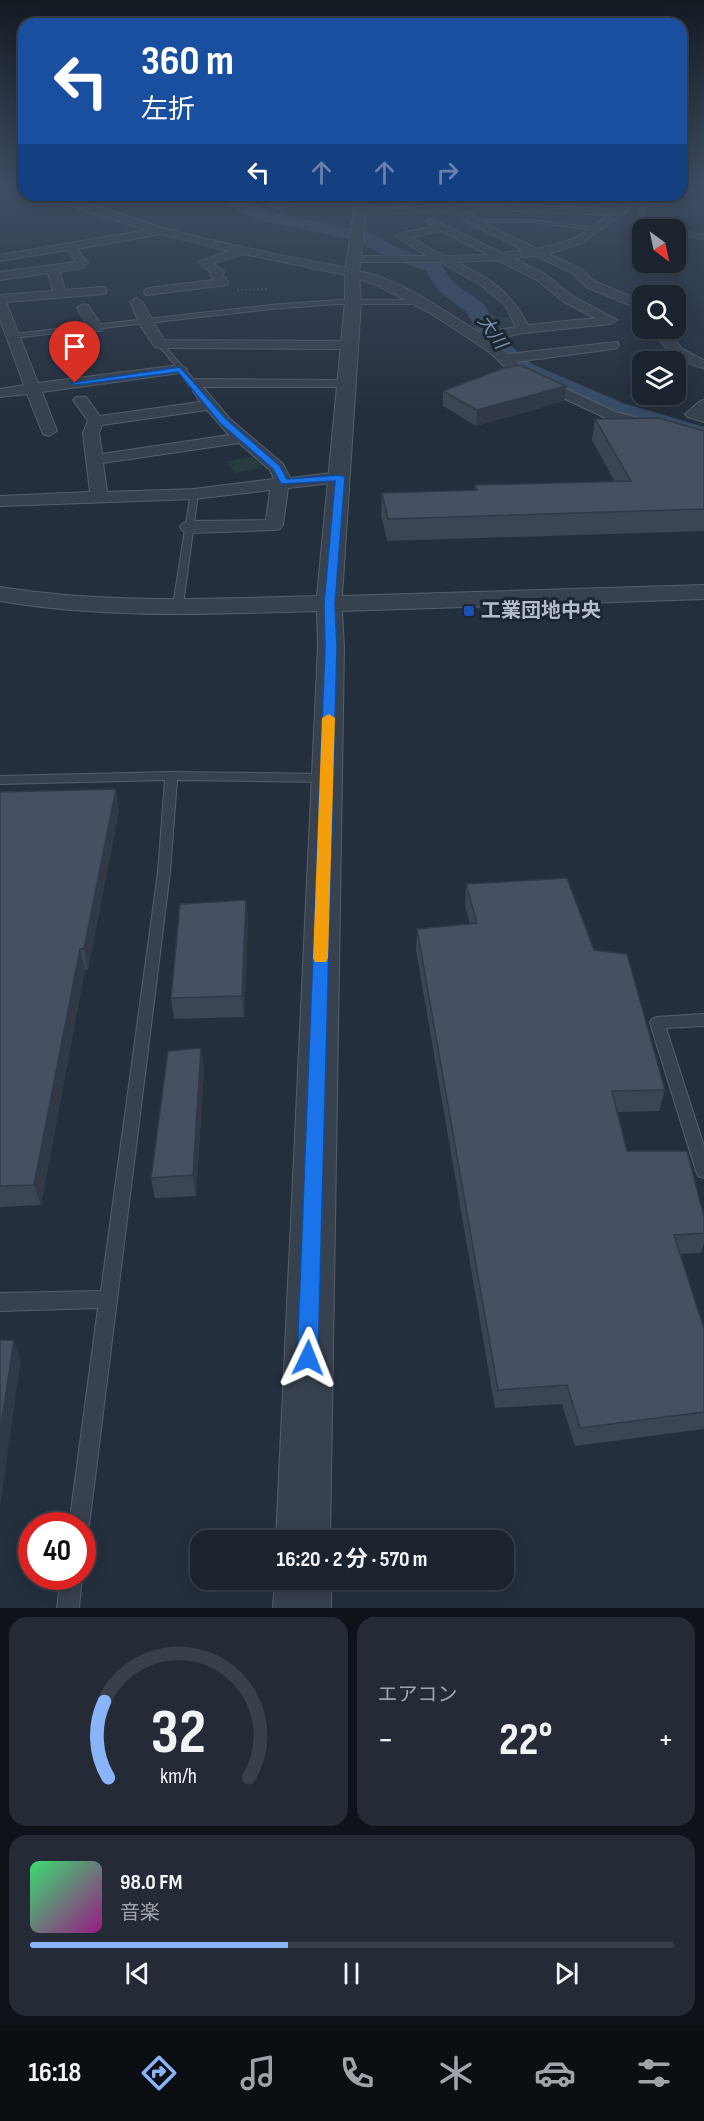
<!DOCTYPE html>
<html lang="ja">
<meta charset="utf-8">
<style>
:root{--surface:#1b232e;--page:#242b36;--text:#f1f3f6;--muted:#a0a4aa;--line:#39404a;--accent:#8ab4f8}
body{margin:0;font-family:"Sofia Sans Condensed","Noto Sans JP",sans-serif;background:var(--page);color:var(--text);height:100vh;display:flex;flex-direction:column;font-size:22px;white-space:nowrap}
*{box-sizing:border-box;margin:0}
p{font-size:20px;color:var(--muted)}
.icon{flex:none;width:33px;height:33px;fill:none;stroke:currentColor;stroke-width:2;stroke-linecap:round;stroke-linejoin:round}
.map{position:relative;height:1608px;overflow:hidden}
.sheet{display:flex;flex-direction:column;gap:9px;padding:9px;background:#0f1319;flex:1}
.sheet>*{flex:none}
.banner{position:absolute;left:18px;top:18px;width:669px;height:183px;border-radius:18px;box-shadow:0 3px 15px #0003,0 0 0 2px var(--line);background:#1a4fa0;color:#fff;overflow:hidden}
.needle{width:39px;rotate:147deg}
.controls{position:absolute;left:632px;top:219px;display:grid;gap:12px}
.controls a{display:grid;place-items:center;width:54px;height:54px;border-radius:12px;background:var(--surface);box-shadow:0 3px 15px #0003,0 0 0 2px var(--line);font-size:30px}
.speed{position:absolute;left:18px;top:1512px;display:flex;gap:12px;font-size:30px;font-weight:700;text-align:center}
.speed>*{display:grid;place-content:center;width:78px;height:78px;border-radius:50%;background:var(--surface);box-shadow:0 3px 15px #0003,0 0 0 2px var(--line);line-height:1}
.speed .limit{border:9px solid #d22;background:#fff;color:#111}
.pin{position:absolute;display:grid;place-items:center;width:51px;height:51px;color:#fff;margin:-62px -26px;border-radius:50% 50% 50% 0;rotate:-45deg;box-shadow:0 0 6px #0007}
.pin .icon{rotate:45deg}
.me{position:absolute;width:66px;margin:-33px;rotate:2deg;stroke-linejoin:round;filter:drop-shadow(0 0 4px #0008)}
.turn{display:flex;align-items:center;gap:21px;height:126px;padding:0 24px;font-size:27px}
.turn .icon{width:78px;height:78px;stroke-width:2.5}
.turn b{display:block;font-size:42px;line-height:51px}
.lanes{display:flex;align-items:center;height:57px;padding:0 24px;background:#0003;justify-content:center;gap:30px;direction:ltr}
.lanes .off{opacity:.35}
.big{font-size:45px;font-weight:700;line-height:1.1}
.sheet .card{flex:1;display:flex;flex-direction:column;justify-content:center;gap:9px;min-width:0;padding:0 21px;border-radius:18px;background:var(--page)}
.sheet .dial{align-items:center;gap:0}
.dial svg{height:156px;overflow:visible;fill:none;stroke:var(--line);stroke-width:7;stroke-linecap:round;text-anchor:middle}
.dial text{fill:var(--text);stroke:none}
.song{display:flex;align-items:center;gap:18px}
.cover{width:72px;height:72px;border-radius:9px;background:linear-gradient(135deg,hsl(140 70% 55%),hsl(310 70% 35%))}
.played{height:6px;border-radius:3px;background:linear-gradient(90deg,var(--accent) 40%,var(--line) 40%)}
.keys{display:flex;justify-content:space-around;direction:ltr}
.heat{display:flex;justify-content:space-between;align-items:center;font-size:33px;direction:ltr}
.sheet .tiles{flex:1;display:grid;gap:9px;grid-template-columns:1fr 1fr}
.card:last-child{grid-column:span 2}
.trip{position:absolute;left:190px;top:1530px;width:324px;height:60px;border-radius:18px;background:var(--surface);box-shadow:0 3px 15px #0003,0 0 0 2px var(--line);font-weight:700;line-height:60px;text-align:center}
.tabs{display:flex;height:96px;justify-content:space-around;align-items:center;background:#0b0e12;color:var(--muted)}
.tabs .icon{width:42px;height:42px}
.tabs .on{color:var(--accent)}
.tabs b{font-size:27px;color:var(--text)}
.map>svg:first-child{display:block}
.green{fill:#263c3f}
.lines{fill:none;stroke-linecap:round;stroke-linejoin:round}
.river{fill:#394c67;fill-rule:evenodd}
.service-casing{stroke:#565f6c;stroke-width:2}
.minor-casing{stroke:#565f6c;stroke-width:2}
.tertiary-casing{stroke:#565f6c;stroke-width:2}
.path{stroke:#44595c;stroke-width:1.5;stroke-dasharray:2 2;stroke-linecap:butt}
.service{fill:#38414e;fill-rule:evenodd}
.minor{fill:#38414e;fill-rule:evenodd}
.tertiary{fill:#38414e;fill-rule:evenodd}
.wall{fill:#3b4654}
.shaded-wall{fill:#303945}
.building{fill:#455162;stroke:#303945;stroke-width:1.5}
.route{fill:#1a73e8;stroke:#114b97;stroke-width:1.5}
.slow{fill:#f59e0b}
.transit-dot{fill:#1a4fb4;stroke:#1d2633;stroke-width:2}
.labels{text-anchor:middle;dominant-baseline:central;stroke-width:6;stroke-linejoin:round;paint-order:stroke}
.far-water-label{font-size:18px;font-style:italic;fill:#7c92b1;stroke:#1d2633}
.poi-label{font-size:20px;font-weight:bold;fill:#b4bcc9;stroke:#1d2633;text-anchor:start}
</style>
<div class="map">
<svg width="704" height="1608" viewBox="0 0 704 1608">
<rect width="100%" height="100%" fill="#242f3e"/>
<path class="green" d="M480 312 502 317H516L522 329 492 334Z
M253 457 263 468 235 473 226 461Z"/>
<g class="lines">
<path class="river" d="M214 195H235L268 211 369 232 394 246 440 263 453 282 484 304 502 335 521 356 532 364 623 403 704 427V444L605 415 514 374 503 366 484 343 467 313 438 290 426 271 380 254 358 241 257 220 216 199Z"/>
<defs>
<path id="service" d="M645 195H649L641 220 642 224 659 230H650L638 225 637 220Z
M471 219 531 220 600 228 597 230 531 222 469 221Z
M675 230 704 235V239L675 234Z
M338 300H422L425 302 422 304H338L271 309 13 338 10 336 13 334 271 305Z
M158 343H162L196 382V384H192L158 345Z
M191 492 198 494 183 605 178 608 173 605Z
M171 772 326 774 332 778 326 782 177 780 170 872 89 1526 86 1533 82 1535V1526H69L98 1308 0 1311V1293L101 1291 158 872 165 780 0 784V776Z
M704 1014V1026L666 1028 704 1146V1178L698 1176 696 1171 650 1023 652 1019 657 1017Z
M61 1576H82L79 1608H57Z"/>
<path id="minor" d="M0 185 24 188V194L0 188Z
M34 195C81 195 126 218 171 230 215 242 260 251 305 260 331 265 359 269 385 279 418 292 450 314 480 333L516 327 505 305 482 286 440 262H354L348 259 354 256H427L395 236 400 233 432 227 426 222 431 219 502 253 523 250 467 222 453 211 361 214 357 213V209L447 205 452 202 458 205 495 204 616 209 621 205 624 195H634L630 208 584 242 549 254 579 268 596 282 642 301V310L588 288 571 272 535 256 513 258 545 274 572 296 617 320 610 324 524 333 489 340 508 354 617 342 619 345 617 348 612 349 516 362 525 370 616 412 704 436V446L606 418 515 376 488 351 430 313 377 285 350 276 244 254 213 263 224 272 222 275 228 282 226 285 146 295 144 292 146 289 150 288 214 280 210 275 212 273 198 262 229 251 161 234 77 249 88 263 82 268 60 272 65 290 101 287 105 288 107 291 105 294 6 302 38 383 180 365 187 369 180 373 42 392 57 431 49 436 43 434 27 394 0 397V389L24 385 0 319V295L53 291 48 273 0 280V272L76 262 67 250 0 261V255L147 230ZM495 210 608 215 576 238 538 249 501 232 465 211ZM442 231 488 255 444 256 411 237ZM498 260 537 280 564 302 595 318 528 325C508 289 492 281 457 262Z
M253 195H266L281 203 311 195H328L280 209Z
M136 298 142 302 164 340 350 341 357 345 350 349 160 348 155 347 142 328 130 302Z
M83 304 88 305 103 328 101 331H91L89 328 77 308Z
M653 328H666L682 349 704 360V368C678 362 665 352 653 328Z
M194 379 351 380 353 383 346 387H203L229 418 283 464 290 478 340 472 346 473 349 477 346 481 340 482 288 488 283 525 280 529 274 530 189 533 183 531 180 527 183 523 189 521 266 520 270 490 194 499 0 506V496L90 492 83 433 88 421 73 400 76 397H86L100 416 200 402 193 391 197 387 189 386 187 383ZM207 410 229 435 102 454 99 433 102 425ZM239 443 270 470 274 479 194 489 107 492 103 463Z
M704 400V422L688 417 685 414 699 402Z"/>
<path id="tertiary" d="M356 195H368L359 273 361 302 342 596 704 585V599L342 611 344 647 330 1540H276L318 647 317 611C211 614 105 619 0 601V587C105 604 211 599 317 596L345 302V273Z
M275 1580H331V1608H273Z"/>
</defs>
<use href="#service" class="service-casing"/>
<use href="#minor" class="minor-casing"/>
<use href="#tertiary" class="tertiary-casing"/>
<path class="path" d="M237 290 268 289"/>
<use href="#service" class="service"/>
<use href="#minor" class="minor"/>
<use href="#tertiary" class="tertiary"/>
</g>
<path class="wall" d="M443 391 564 401 476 426 443 406Z
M595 419 704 431V531L387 541 381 515 382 493 474 490 475 485 615 482 592 440Z
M0 792 119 810 88 970H85L41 1205 0 1207Z
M466 884 594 950 665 1090 659 1111 617 1112 627 1151 704 1217V1243L701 1253 680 1254 704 1329V1429L575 1446 562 1404 495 1408 416 950 417 929 470 924 465 905Z
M246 900 248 921 244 1017 174 1019 171 998Z
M201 1048 204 1069 196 1196 155 1198 151 1178Z"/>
<path class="shaded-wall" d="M566 386 564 401 476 426 477 410Z
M116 789 119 810 88 970 84 949Z
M246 900 248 921 244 1017 242 996Z
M80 949 85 970 41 1205 34 1185Z
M201 1048 204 1069 196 1196 193 1175Z
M14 1340 21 1359 0 1508V1432Z"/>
<path class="building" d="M520 365 566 386 477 410 443 391 504 368Z
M659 418 704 431V509L388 519 382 493 477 490 475 485 631 481 595 419Z
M116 789 84 949H80L34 1185 0 1186V792Z
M567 878 594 950 627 954 665 1090 612 1091 627 1151H687L704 1217V1233L674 1235 704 1329V1412L580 1428 567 1385 498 1390 417 929 477 923 466 884Z
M246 900 242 996 171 998 180 904Z
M201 1048 193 1175 151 1178 168 1051Z
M0 1340H14L0 1432Z"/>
<linearGradient id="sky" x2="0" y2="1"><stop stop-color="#141a22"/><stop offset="0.45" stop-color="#3f4d63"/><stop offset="1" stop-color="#3f4d63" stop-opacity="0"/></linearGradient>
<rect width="704" height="410" fill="url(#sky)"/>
<path class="route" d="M180 367 226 419 280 466 287 479 340 475 345 477 335 604 337 647 318 1358 315 1366 308 1369 300 1366 297 1358 325 647 324 604 335 481 281 484 273 469 220 423 178 372 75 385 71 383Z"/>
<path class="slow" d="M329 714 335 718 328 958 326 962H315L313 958 322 718Z"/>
<rect class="transit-dot" x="463" y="605" width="12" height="12" rx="3"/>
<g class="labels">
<g class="far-water-label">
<text transform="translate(492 332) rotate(55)">大川</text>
</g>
<g class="poi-label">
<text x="481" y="611">工業団地中央</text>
</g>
</g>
</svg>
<div class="controls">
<a><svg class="needle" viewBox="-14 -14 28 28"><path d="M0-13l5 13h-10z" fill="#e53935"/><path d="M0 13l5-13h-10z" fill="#a0a4aa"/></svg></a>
<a><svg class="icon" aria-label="search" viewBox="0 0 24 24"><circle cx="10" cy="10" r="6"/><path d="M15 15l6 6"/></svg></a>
<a><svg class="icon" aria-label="layers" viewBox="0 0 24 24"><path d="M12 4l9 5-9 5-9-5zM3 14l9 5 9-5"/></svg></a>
</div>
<div class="speed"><div class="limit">40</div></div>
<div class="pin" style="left:75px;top:383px;background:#d93025"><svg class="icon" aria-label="arrive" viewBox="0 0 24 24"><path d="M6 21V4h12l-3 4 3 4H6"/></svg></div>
<svg class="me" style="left:308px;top:1358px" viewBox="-20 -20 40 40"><path d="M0-17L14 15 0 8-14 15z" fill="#1a73e8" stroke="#fff" stroke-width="4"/></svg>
<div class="trip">16:20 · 2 分 · 570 m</div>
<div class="banner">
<div class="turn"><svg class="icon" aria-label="left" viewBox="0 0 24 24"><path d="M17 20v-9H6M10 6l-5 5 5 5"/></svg><div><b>360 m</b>左折</div></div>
<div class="lanes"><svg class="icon" aria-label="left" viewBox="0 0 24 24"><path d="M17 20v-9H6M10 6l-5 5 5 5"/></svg><svg class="icon off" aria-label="ahead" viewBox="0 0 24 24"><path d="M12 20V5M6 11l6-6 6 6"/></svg><svg class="icon off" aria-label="ahead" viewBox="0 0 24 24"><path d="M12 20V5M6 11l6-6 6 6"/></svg><svg class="icon off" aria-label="right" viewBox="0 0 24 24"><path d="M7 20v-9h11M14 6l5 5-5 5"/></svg></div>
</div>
</div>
<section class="sheet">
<div class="tiles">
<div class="card dial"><svg viewBox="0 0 100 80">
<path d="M14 69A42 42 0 1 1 86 69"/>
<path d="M14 69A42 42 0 0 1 12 30" stroke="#8ab4f8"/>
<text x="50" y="56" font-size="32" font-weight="700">32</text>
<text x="50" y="72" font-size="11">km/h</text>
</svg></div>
<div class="card"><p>エアコン</p>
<div class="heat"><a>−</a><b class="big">22°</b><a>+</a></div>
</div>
<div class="card">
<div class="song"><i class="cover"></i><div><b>98.0 FM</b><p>音楽</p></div></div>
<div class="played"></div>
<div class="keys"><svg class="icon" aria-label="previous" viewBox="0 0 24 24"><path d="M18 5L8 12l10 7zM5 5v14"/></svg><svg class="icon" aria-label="pause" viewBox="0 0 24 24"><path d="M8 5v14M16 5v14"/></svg><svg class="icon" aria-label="next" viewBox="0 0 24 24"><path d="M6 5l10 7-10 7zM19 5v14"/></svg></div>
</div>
</div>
</section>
<nav class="tabs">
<b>16:18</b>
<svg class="icon on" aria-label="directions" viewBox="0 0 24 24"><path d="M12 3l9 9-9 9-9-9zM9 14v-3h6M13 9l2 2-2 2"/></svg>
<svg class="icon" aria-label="music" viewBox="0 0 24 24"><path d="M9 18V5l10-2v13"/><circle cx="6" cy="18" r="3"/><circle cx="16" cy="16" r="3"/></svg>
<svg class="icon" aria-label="phone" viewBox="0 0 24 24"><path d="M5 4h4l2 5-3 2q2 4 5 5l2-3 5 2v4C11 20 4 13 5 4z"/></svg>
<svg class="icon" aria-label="climate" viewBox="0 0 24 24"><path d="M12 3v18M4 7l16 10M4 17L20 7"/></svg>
<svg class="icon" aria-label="car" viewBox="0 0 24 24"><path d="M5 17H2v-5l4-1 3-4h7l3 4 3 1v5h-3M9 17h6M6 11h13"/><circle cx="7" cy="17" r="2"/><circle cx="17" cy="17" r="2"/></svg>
<svg class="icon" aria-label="filters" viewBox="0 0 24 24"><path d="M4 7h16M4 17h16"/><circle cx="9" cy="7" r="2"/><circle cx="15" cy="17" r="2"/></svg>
</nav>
